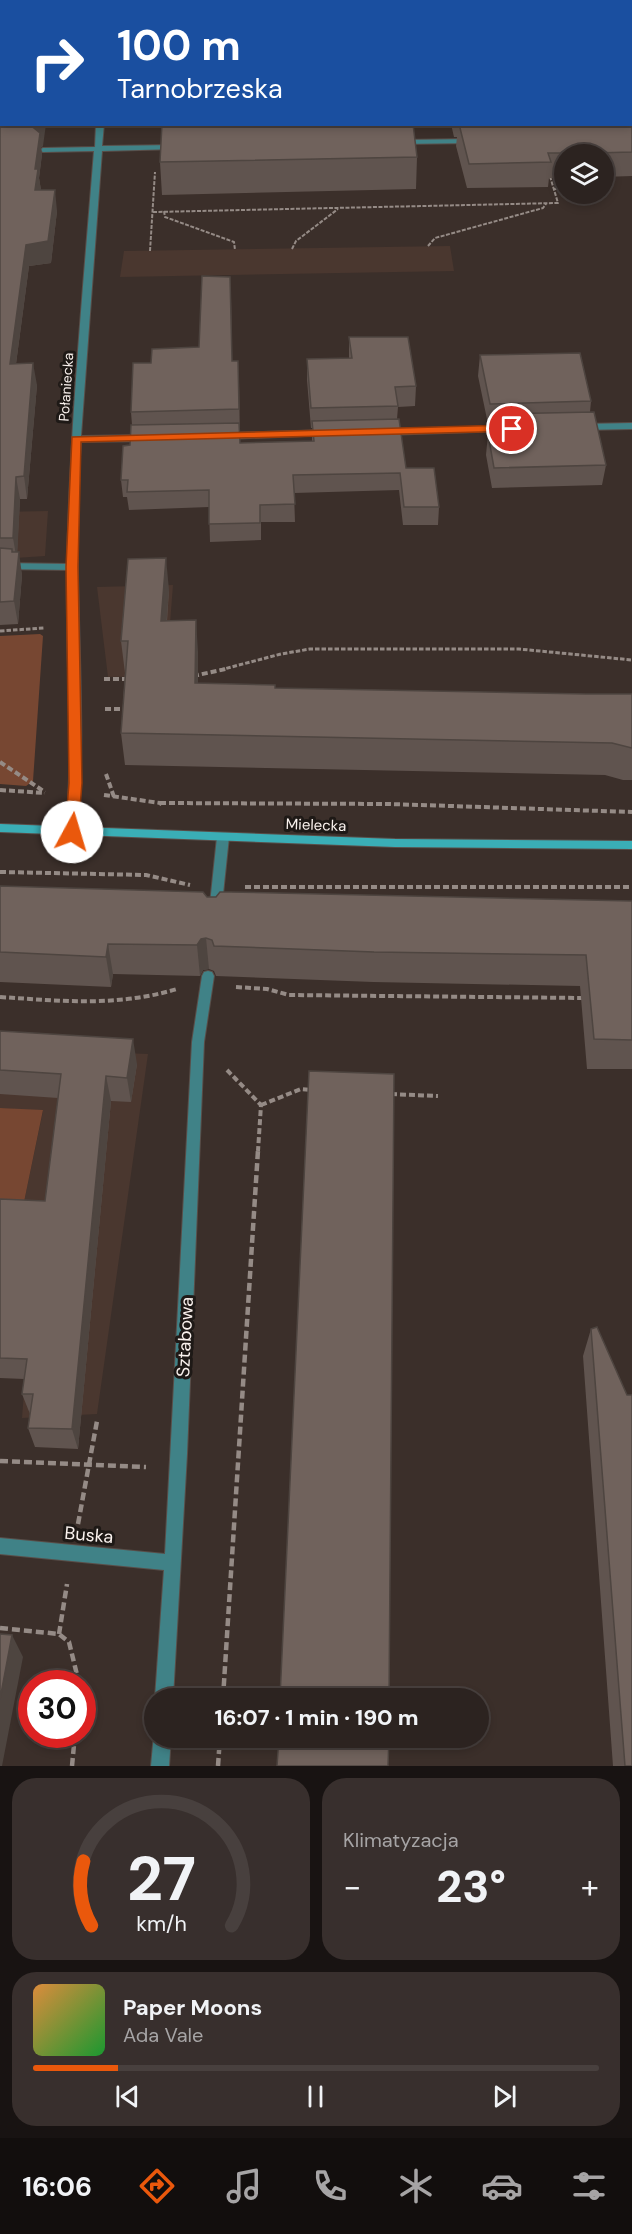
<!DOCTYPE html>
<html lang="pl">
<meta charset="utf-8">
<style>
:root{--surface:#2c2320;--page:#382f2d;--text:#f1f3f6;--muted:#a6a4a5;--line:#48403e;--accent:#ea580c}
body{margin:0;font-family:"DM Sans",sans-serif;background:var(--page);color:var(--text);height:100vh;display:flex;flex-direction:column;font-size:22px;white-space:nowrap}
*{box-sizing:border-box;margin:0}
p{font-size:20px;color:var(--muted)}
.icon{flex:none;width:33px;height:33px;fill:none;stroke:currentColor;stroke-width:2;stroke-linecap:round;stroke-linejoin:round}
.map{position:relative;height:1766px;overflow:hidden}
.sheet{display:flex;flex-direction:column;gap:12px;padding:12px;background:#181312;flex:1}
.sheet>*{flex:none}
.hud{position:absolute;left:0px;top:0px;width:633px;height:126px;box-shadow:0 3px 9px #0003,0 0 0 2px var(--line);background:#1a4fa0;color:#fff;overflow:hidden}
.tools{position:absolute;left:554px;top:144px;display:grid;gap:12px}
.tools a{display:grid;place-items:center;width:60px;height:60px;border-radius:50%;background:var(--surface);box-shadow:0 3px 9px #0003,0 0 0 2px var(--line);font-size:30px}
.speed{position:absolute;left:18px;top:1670px;display:flex;gap:12px;font-size:30px;font-weight:700;text-align:center}
.speed>*{display:grid;place-content:center;width:78px;height:78px;border-radius:50%;background:var(--surface);box-shadow:0 3px 9px #0003,0 0 0 2px var(--line);line-height:1}
.speed .limit{border:9px solid #d22;background:#fff;color:#111}
.pin{position:absolute;display:grid;place-items:center;width:51px;height:51px;color:#fff;margin:-26px;border:3px solid #fff;border-radius:50%;box-shadow:0 2px 6px #0007}
.me{position:absolute;width:66px;margin:-33px;rotate:6deg;stroke-linejoin:round;filter:drop-shadow(0 0 4px #0008)}
.turn{display:flex;align-items:center;gap:21px;height:126px;padding:0 18px;font-size:27px}
.turn .icon{width:78px;height:78px;stroke-width:2.5}
.turn b{display:block;font-size:42px;line-height:51px}
.big{font-size:45px;font-weight:800;line-height:1.1}
.sheet .widget{flex:1;display:flex;flex-direction:column;justify-content:center;gap:9px;min-width:0;padding:0 21px;border-radius:24px;background:var(--page)}
.sheet .dial{align-items:center;gap:0}
.dial svg{height:156px;overflow:visible;fill:none;stroke:var(--line);stroke-width:7;stroke-linecap:round;text-anchor:middle}
.dial text{fill:var(--text);stroke:none}
.song{display:flex;align-items:center;gap:18px}
.cover{width:72px;height:72px;border-radius:9px;background:linear-gradient(135deg,hsl(30 70% 55%),hsl(130 70% 35%))}
.played{height:6px;border-radius:3px;background:linear-gradient(90deg,var(--accent) 15%,var(--line) 15%)}
.keys{display:flex;justify-content:space-around;direction:ltr}
.heat{display:flex;justify-content:space-between;align-items:center;font-size:33px;direction:ltr}
.sheet .tiles{flex:1;display:grid;gap:12px;grid-template-columns:1fr 1fr}
.widget:last-child{grid-column:span 2}
.trip{position:absolute;left:144px;top:1688px;width:345px;height:60px;border-radius:30px;background:var(--surface);box-shadow:0 3px 9px #0003,0 0 0 2px var(--line);font-weight:800;line-height:60px;text-align:center}
.dock{display:flex;height:96px;justify-content:space-around;align-items:center;background:#120e0d;color:var(--muted)}
.dock .icon{width:42px;height:42px}
.dock .selected{color:var(--accent)}
.dock b{font-size:27px;color:var(--text)}
.map>svg:first-child{display:block}
.built{fill:#4a372f}
.green{fill:#774732}
.lines{fill:none;stroke-linecap:round;stroke-linejoin:round}
.lane-casing{stroke:#594e49;stroke-width:2}
.street-casing{stroke:#594e49;stroke-width:2}
.secondary-casing{stroke:#594e49;stroke-width:2}
.path-far3{stroke:#958b86;stroke-width:2;stroke-dasharray:4 1.5;stroke-linecap:butt}
.path-far2{stroke:#958b86;stroke-width:3;stroke-dasharray:4.5 2;stroke-linecap:butt}
.path-far1{stroke:#958b86;stroke-width:4;stroke-dasharray:6 3;stroke-linecap:butt}
.path{stroke:#958b86;stroke-width:4.5;stroke-dasharray:8 4;stroke-linecap:butt}
.lane{fill:#408287;fill-rule:evenodd}
.street{fill:#408287;fill-rule:evenodd}
.secondary{fill:#3aaeb6;fill-rule:evenodd}
.wall{fill:#60544f}
.shaded-wall{fill:#4e4540}
.building{fill:#70625c;stroke:#4e4540;stroke-width:1.5}
.route{fill:#ea580c;stroke:#983908;stroke-width:1.5}
.labels{text-anchor:middle;dominant-baseline:central;stroke-width:6;stroke-linejoin:round;paint-order:stroke}
.far-street-label{font-size:14px;fill:#f9f1ed;stroke:#1e1916}
.street-label{font-size:15px;fill:#f9f1ed;stroke:#1e1916}
.near-street-label{font-size:18px;fill:#f9f1ed;stroke:#1e1916}
</style>
<div class="map">
<svg width="632" height="1766" viewBox="0 0 632 1766">
<rect width="100%" height="100%" fill="#3b2f2a"/>
<path class="built" d="M450 246 454 271 120 277 124 251Z
M48 511 45 556 0 559V512Z
M173 585 166 676 108 677 97 587Z
M0 1048 148 1054 97 1414 22 1418 25 1379 24 1202 43 1111 0 1108Z"/>
<path class="green" d="M40 634 43 636 33 781 26 786 0 784V636Z
M0 1108 43 1110 24 1202 0 1200Z"/>
<g class="lines">
<defs>
<path id="lane" d="M0 563 72 564 77 567 72 570 0 569Z"/>
<path id="street" d="M96 124H104L102 146 177 145 181 147 177 149 102 151 81 436 145 435 150 438 145 441 81 442C71 572 88 702 78 832L72 836 66 832C74 743 65 653 67 564 70 426 83 289 94 151L43 152 39 150 43 148 95 147Z
M471 139 475 141 474 143 401 144 397 142 401 140Z
M632 423V429L582 430 577 427 582 424Z
M505 426 508 427V431L384 435 379 432 384 429Z
M328 430 331 431V435L225 439 220 436 225 433Z
M223 833 229 837 221 913 219 916H211L209 913 217 837Z
M208 971 212 972 214 976 204 1042 187 1454 173 1698H155L164 1570 0 1554V1538L165 1554 192 1042 202 976 204 972Z
M154 1734V1737H171L169 1766H151Z"/>
<path id="secondary" d="M0 824 395 839 632 841V849L395 847 0 832Z"/>
</defs>
<use href="#lane" class="lane-casing"/>
<use href="#street" class="street-casing"/>
<use href="#secondary" class="secondary-casing"/>
<path class="path-far3" d="M603 188 608 187 611 183
M554 189H564
M164 211 165 217 234 242 235 250
M153 212 558 203 549 173
M428 246 435 238 543 208 546 204
M292 249 296 241 338 209
M150 251 155 172"/>
<path class="path-far2" d="M0 631 44 628
M220 670 281 654 310 649H519L632 660"/>
<path class="path-far1" d="M193 676 226 669
M104 679H129
M105 709H127
M0 762 45 792
M106 774 114 797
M0 790 45 793
M104 795 160 803 159 805
M160 803 390 804 632 812
M0 872 146 875 190 885
M245 887H632
M236 987 267 989 289 995 584 998
M0 997C63 1001 116 1007 177 989
M227 1070 261 1105 258 1151
M391 1094 438 1096
M261 1105 301 1089 311 1090"/>
<path class="path" d="M0 1461 146 1467
M78 1524 97 1421
M0 1628 59 1634 69 1642 79 1683
M59 1634 67 1584
M223 1698 258 1150
M72 1766 75 1734
M218 1766 220 1737"/>
<use href="#lane" class="lane"/>
<use href="#street" class="street"/>
<use href="#secondary" class="secondary"/>
</g>
<path class="wall" d="M0 0 2 2V32H0Z
M624 0H632V18V2H625Z
M632 79V176L603 177V154H564V178H549L548 187 467 188 456 146 457 137H454L451 124H632Z
M0 104 43 146 41 147 42 154 39 178 41 190 57 211 51 263 29 266 16 364 37 385 27 499H20L17 552 22 575 18 624 0 625Z
M417 157 416 189 162 195 160 162Z
M231 297 232 361 239 381 240 443 312 441V428H311L307 380V359L349 358V337L416 386 415 406 398 407 397 419 406 468 439 507 438 525H403L399 490 294 493 295 522H261V540L210 542 209 507 129 510 127 497H123L121 480 130 445 132 425 131 412 199 347Z
M480 355 591 401 590 412 606 465 602 485 492 488 486 455 488 434H490L491 424H488L478 376Z
M169 590 167 621 198 652V683L275 688 586 694H632V780H623L605 775 125 765 121 733 125 673 121 641Z
M0 886 207 897 632 901V1069H587L580 986 373 982 216 976 214 971 209 969 203 970 200 976 113 974 111 987 0 982Z
M0 1031 137 1064 131 1102 111 1101 78 1449 35 1447 28 1428 30 1414 22 1394 24 1379 0 1378V1199L45 1201 58 1098 0 1094Z
M591 1329 632 1766H613L583 1356Z"/>
<path class="shaded-wall" d="M41 124H46L43 146 41 147 42 154 39 178 41 190H35L34 128Z
M594 149 593 154H581L582 153Z
M55 190 57 211 51 263 29 266 13 386 10 364 26 245Z
M33 363 37 385 27 499 24 476Z
M16 477 20 499 17 561 13 538Z
M19 552 22 575 18 624 14 601Z
M166 558 169 590 164 653 161 621Z
M196 620 198 652V715L195 683Z
M206 938 209 969 203 970 200 976 197 945 201 939Z
M108 944 113 974 111 987 106 957Z
M133 1039 137 1064 131 1102 127 1078Z
M106 1076 111 1101 78 1449 72 1429Z
M12 1635 23 1657 2 1766H0V1699Z"/>
<path class="building" d="M0 0H308V2H2V12H0Z
M2 97V124H41L34 128 40 133 35 169H38L35 190H55L48 241 26 245 10 364 33 363 24 476 16 477 13 538H0V104Z
M632 118V152L595 153 594 149 582 153H548L551 162 469 164 459 124H632Z
M162 124H413L417 157 160 162Z
M202 276 230 277 232 361H238L239 409 131 412 133 363H151L152 349 199 347Z
M349 337H408L416 386 395 387 398 406 311 408 307 359 352 358Z
M580 353 591 401 490 404 480 355Z
M594 412 606 465 494 468 488 434H496L492 414Z
M399 419 406 468H434L439 507H404L400 473 293 475 295 504 260 505V523L209 524V490L127 492 128 480H121L123 446 130 445 131 425 239 423 240 443 314 441 312 421Z
M0 548 12 549V552H19L14 601 0 602Z
M166 558 161 621 196 620 195 683 275 685V688L586 694H632V748L612 743 121 733 128 641H121L128 559Z
M0 886 203 892 207 897H216L220 892H230L632 901V1040L594 1039 586 955 374 952 214 946 212 940 206 938 201 939 197 945 108 944 106 957 0 952Z
M0 1031 133 1039 127 1078 106 1076 72 1429 28 1428 33 1394H22L27 1359 0 1358V1199L45 1201 61 1074 0 1070Z
M309 1071 394 1074 389 1698H280Z
M597 1327 627 1395H632V1766H625L591 1329Z
M0 1634 12 1635 0 1699Z
M279 1737H389L388 1766H277Z"/>
<path class="route" d="M512 425 516 426V431L81 442 78 567 82 783 78 832 77 835H67L65 832 69 783 66 567 72 437Z"/>
<g class="labels">
<g class="far-street-label">
<text transform="translate(66 387) rotate(-86)">Połaniecka</text>
</g>
<g class="street-label">
<text transform="translate(316 825) rotate(2)">Mielecka</text>
</g>
<g class="near-street-label">
<text transform="translate(185 1337) rotate(-87)">Sztabowa</text>
<text transform="translate(89 1535) rotate(5)">Buska</text>
</g>
</g>
</svg>
<div class="tools">
<a><svg class="icon" aria-label="layers" viewBox="0 0 24 24"><path d="M12 4l9 5-9 5-9-5zM3 14l9 5 9-5"/></svg></a>
</div>
<div class="speed"><div class="limit">30</div></div>
<div class="pin" style="left:512px;top:429px;background:#d93025"><svg class="icon" aria-label="arrive" viewBox="0 0 24 24"><path d="M6 21V4h12l-3 4 3 4H6"/></svg></div>
<svg class="me" style="left:72px;top:832px" viewBox="-20 -20 40 40"><circle r="19" fill="#fff"/><path d="M0-13L10 11 0 6-10 11z" fill="#ea580c"/></svg>
<div class="trip">16:07 · 1 min · 190 m</div>
<div class="hud">
<div class="turn"><svg class="icon" aria-label="right" viewBox="0 0 24 24"><path d="M7 20v-9h11M14 6l5 5-5 5"/></svg><div><b>100 m</b>Tarnobrzeska</div></div>
</div>
</div>
<section class="sheet">
<div class="tiles">
<div class="widget dial"><svg viewBox="0 0 100 80">
<path d="M14 69A42 42 0 1 1 86 69"/>
<path d="M14 69A42 42 0 0 1 10 36" stroke="#ea580c"/>
<text x="50" y="56" font-size="32" font-weight="700">27</text>
<text x="50" y="72" font-size="11">km/h</text>
</svg></div>
<div class="widget"><p>Klimatyzacja</p>
<div class="heat"><a>−</a><b class="big">23°</b><a>+</a></div>
</div>
<div class="widget">
<div class="song"><i class="cover"></i><div><b>Paper Moons</b><p>Ada Vale</p></div></div>
<div class="played"></div>
<div class="keys"><svg class="icon" aria-label="previous" viewBox="0 0 24 24"><path d="M18 5L8 12l10 7zM5 5v14"/></svg><svg class="icon" aria-label="pause" viewBox="0 0 24 24"><path d="M8 5v14M16 5v14"/></svg><svg class="icon" aria-label="next" viewBox="0 0 24 24"><path d="M6 5l10 7-10 7zM19 5v14"/></svg></div>
</div>
</div>
</section>
<nav class="dock">
<b>16:06</b>
<svg class="icon selected" aria-label="directions" viewBox="0 0 24 24"><path d="M12 3l9 9-9 9-9-9zM9 14v-3h6M13 9l2 2-2 2"/></svg>
<svg class="icon" aria-label="music" viewBox="0 0 24 24"><path d="M9 18V5l10-2v13"/><circle cx="6" cy="18" r="3"/><circle cx="16" cy="16" r="3"/></svg>
<svg class="icon" aria-label="phone" viewBox="0 0 24 24"><path d="M5 4h4l2 5-3 2q2 4 5 5l2-3 5 2v4C11 20 4 13 5 4z"/></svg>
<svg class="icon" aria-label="climate" viewBox="0 0 24 24"><path d="M12 3v18M4 7l16 10M4 17L20 7"/></svg>
<svg class="icon" aria-label="car" viewBox="0 0 24 24"><path d="M5 17H2v-5l4-1 3-4h7l3 4 3 1v5h-3M9 17h6M6 11h13"/><circle cx="7" cy="17" r="2"/><circle cx="17" cy="17" r="2"/></svg>
<svg class="icon" aria-label="filters" viewBox="0 0 24 24"><path d="M4 7h16M4 17h16"/><circle cx="9" cy="7" r="2"/><circle cx="15" cy="17" r="2"/></svg>
</nav>
